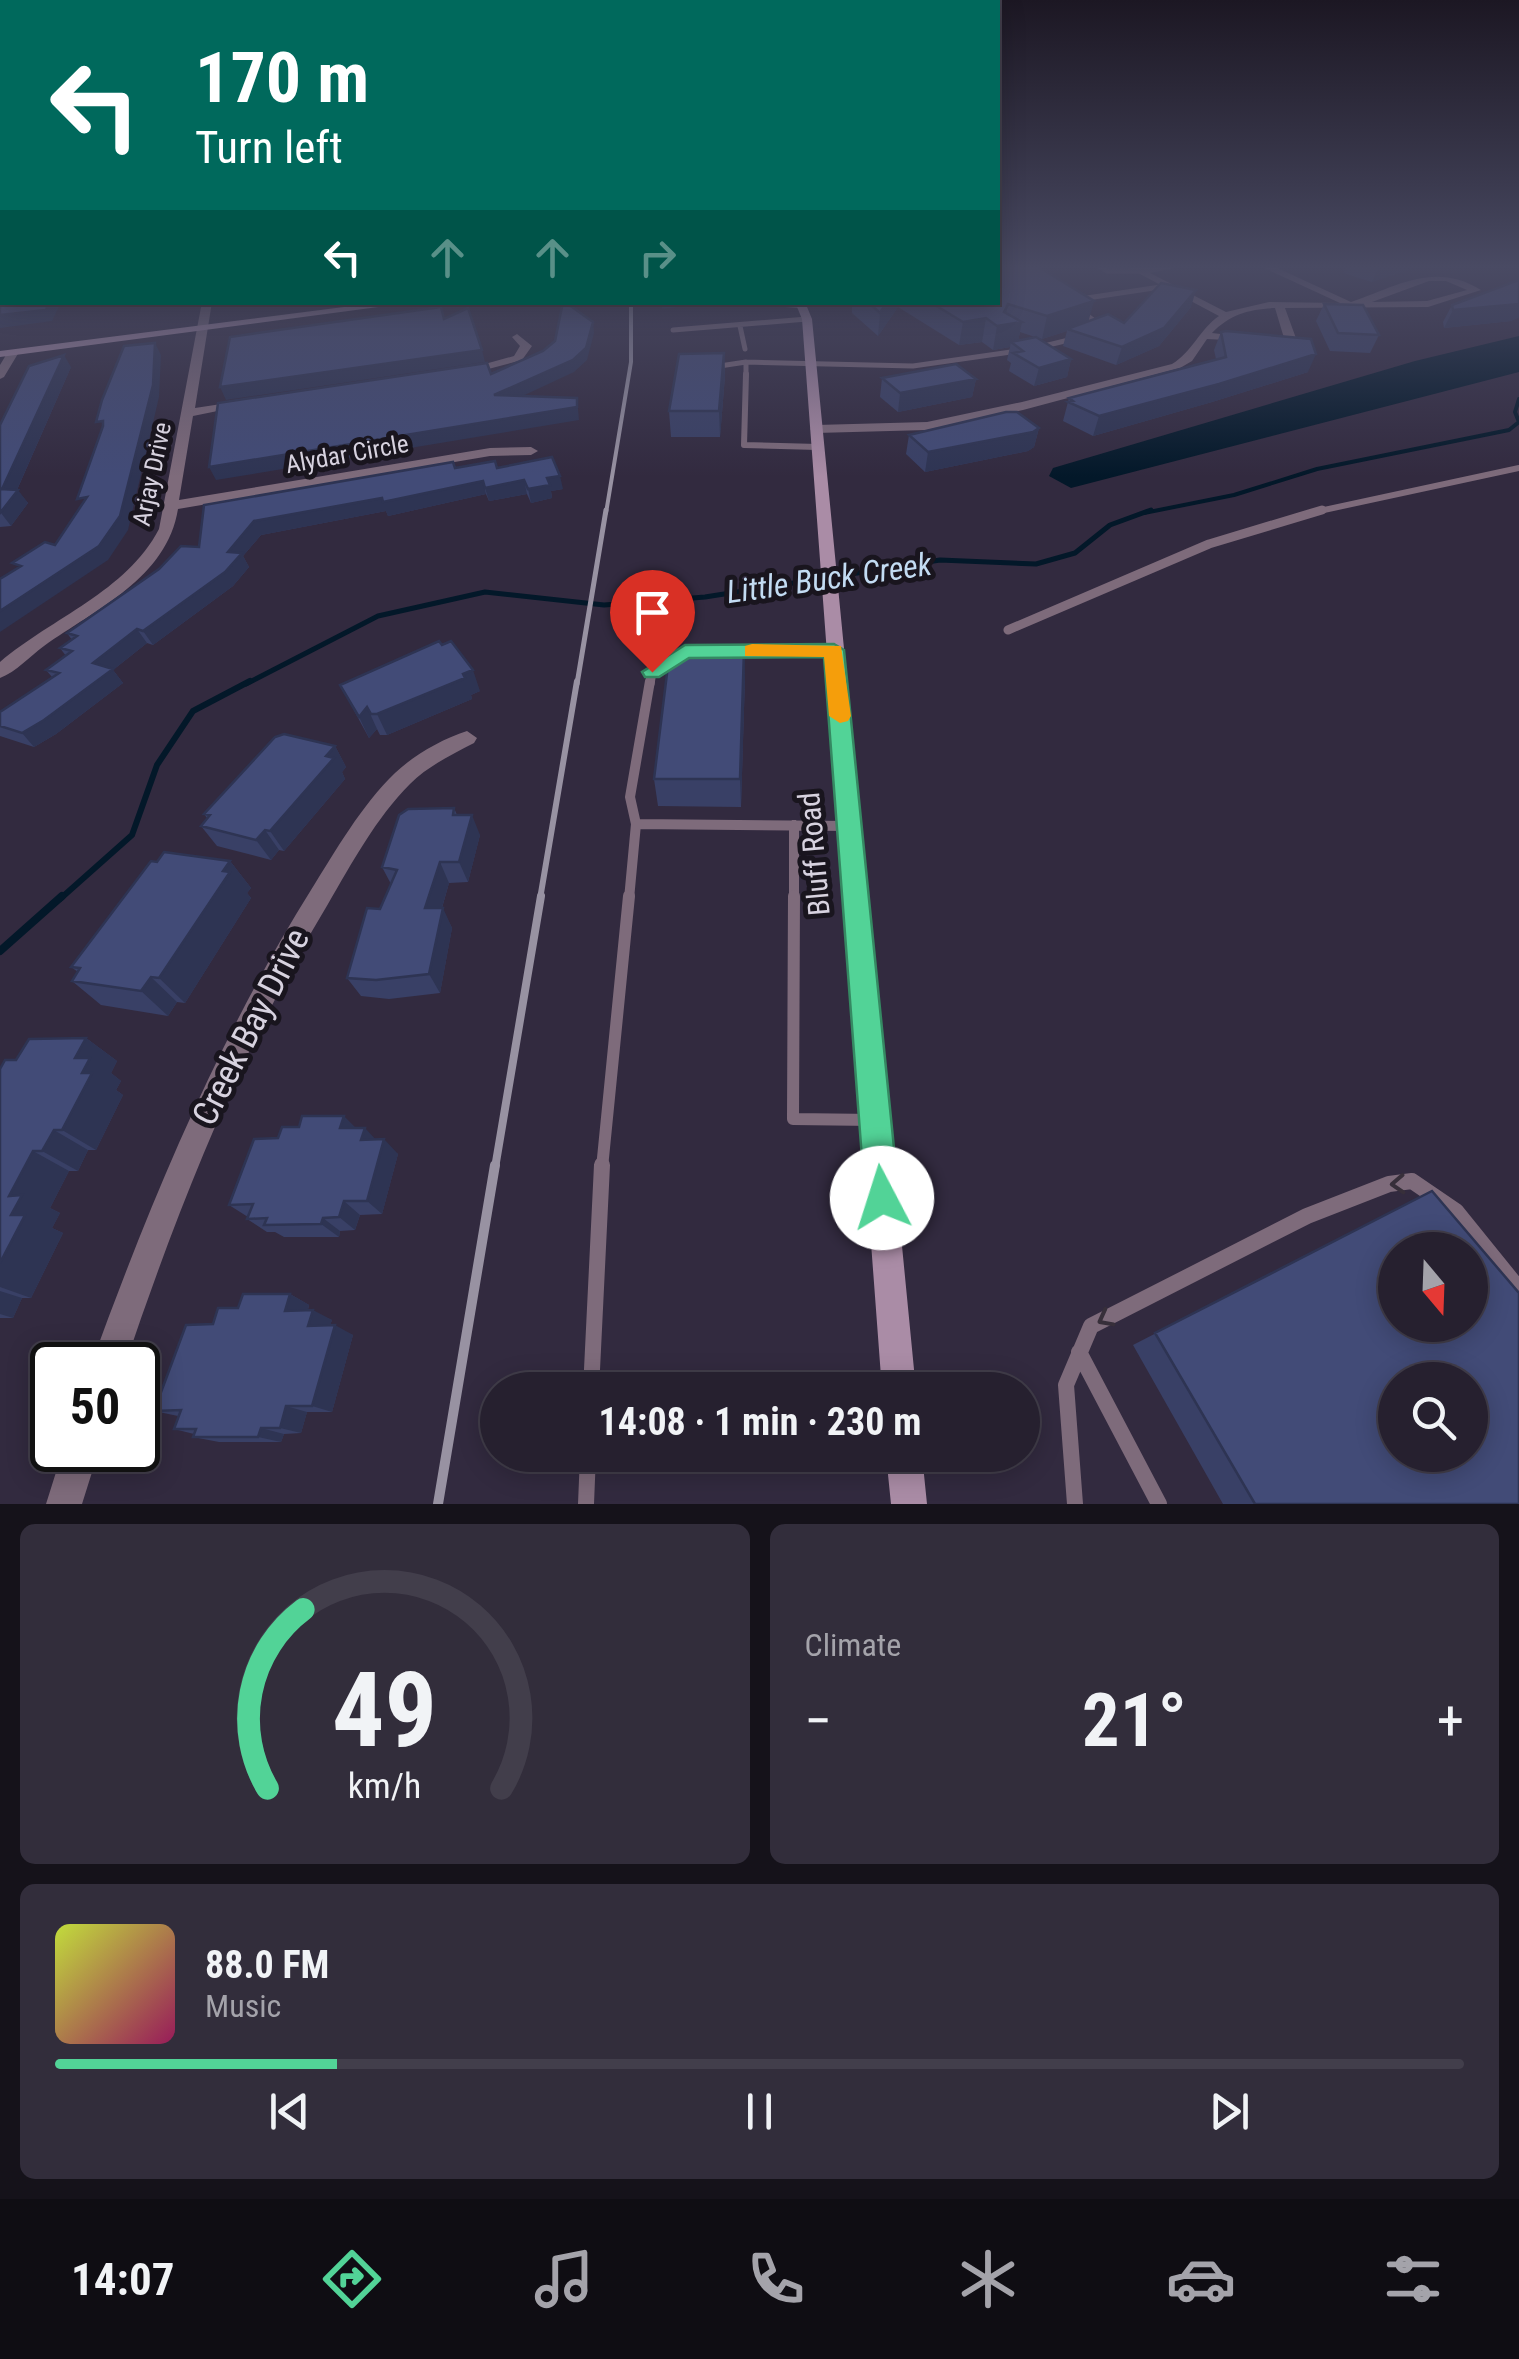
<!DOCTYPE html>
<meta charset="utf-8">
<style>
:root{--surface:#26202f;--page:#322d3b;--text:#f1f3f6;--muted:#a4a3aa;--line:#423e4b;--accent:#52d397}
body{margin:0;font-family:"Roboto Condensed",sans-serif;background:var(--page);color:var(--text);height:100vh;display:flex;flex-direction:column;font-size:38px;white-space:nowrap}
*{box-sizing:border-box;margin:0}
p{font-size:32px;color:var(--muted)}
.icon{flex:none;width:55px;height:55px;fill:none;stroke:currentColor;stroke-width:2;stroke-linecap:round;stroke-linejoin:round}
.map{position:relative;height:1504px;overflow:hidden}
.details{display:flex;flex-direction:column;gap:20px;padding:20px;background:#15121a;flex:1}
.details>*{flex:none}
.top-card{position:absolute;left:0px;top:0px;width:1000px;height:305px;box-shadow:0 5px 25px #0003,0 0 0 2px var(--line);background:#00695c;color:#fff;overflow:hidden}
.needle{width:65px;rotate:161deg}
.tools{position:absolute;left:1378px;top:1232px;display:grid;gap:20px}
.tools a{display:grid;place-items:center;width:110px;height:110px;border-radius:50%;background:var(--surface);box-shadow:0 5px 25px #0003,0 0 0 2px var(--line);font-size:50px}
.speed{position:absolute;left:30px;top:1342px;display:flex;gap:20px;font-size:50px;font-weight:700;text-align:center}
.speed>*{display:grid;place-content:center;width:130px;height:130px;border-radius:50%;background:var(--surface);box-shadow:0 5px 25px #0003,0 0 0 2px var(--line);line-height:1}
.speed .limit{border:5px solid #111;border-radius:15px;background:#fff;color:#111}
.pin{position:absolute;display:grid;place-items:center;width:85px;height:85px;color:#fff;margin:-102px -42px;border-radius:50% 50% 50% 0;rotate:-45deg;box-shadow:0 0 10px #0007}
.pin .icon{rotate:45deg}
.me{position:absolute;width:110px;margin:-55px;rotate:355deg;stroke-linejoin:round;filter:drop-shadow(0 0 8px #0008)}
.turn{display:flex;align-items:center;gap:35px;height:210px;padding:0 30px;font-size:45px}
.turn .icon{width:130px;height:130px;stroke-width:2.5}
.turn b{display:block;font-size:70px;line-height:85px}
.lanes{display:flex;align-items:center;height:95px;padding:0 30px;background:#0003;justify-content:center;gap:50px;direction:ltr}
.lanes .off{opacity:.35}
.big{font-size:75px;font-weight:700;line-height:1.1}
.details .tile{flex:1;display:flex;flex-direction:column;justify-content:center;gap:15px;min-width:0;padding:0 35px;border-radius:15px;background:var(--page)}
.details .dial{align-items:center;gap:0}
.dial svg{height:260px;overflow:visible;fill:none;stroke:var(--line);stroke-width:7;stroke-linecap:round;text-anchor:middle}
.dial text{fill:var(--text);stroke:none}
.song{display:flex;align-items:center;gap:30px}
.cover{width:120px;height:120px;border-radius:15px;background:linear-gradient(135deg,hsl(70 70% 55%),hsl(330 70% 35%))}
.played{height:10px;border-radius:5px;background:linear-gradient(90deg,var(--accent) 20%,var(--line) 20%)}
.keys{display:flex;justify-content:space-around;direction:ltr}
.heat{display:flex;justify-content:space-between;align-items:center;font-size:55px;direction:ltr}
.details .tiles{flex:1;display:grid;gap:20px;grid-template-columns:1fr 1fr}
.tile:last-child{grid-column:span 2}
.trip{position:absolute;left:480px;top:1372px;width:560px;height:100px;border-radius:50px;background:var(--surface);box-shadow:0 5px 25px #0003,0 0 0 2px var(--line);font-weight:700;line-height:100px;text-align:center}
.tabs{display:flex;height:160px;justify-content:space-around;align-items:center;background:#0f0d13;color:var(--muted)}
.tabs .icon{width:70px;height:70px}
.tabs .active{color:var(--accent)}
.tabs b{font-size:45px;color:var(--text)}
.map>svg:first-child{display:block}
.water{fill:#031829}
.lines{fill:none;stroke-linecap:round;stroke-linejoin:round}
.stream-far3{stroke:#031829;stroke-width:4}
.stream-far2{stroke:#031829;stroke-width:5}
.stream-far1{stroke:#031829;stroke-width:6}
.stream{stroke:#031829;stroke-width:8}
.service-far5{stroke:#7e6b7b;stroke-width:5}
.service-far4{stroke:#7e6b7b;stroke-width:6}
.service-far3{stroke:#7e6b7b;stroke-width:9}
.service-far2{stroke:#7e6b7b;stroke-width:10}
.service-far1{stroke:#7e6b7b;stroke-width:12}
.service{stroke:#7e6b7b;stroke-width:16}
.minor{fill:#7e6b7b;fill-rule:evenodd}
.secondary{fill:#aa8ca6;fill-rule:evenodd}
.rail-far4{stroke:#9892a2;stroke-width:4}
.rail-far3{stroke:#9892a2;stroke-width:5}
.rail-far2{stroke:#9892a2;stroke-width:6}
.rail-far1{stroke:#9892a2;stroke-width:8}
.rail{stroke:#9892a2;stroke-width:10}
.wall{fill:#394066;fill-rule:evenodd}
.shaded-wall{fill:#2e3453}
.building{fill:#424b77;stroke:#2e3453;stroke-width:2.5;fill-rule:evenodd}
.oneway{stroke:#372f3a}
.route{fill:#52d397;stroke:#358962;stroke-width:2.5}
.slow{fill:#f59e0b}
.labels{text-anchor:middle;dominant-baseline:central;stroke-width:10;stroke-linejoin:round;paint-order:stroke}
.far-street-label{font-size:25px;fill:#d7d2df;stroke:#19151e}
.street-label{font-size:30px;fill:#d7d2df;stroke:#19151e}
.water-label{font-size:32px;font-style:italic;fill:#c3dcf3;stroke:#19151e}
.near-street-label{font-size:35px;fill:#d7d2df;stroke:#19151e}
</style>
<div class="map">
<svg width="1519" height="1504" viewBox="0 0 1519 1504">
<rect width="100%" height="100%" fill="#322a3f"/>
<path class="water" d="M1519 336V372L1071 488 1049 476 1053 468 1415 361Z"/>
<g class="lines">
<path class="stream-far3" d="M1144 513 1234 495 1317 469 1509 430 1519 422 1515 412 1519 399"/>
<path class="stream-far2" d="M246 684 378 616 485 592 604 605 705 597 940 560 1036 564 1075 553 1110 525 1151 510"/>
<path class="stream-far1" d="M60 899 132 835 157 765 193 711 250 681"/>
<path class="stream" d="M0 951 62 896"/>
<path class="service-far5" d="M1099 266 1107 271H1140
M755 302 803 306
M1100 325 1074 306 1087 298 1167 286
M740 326 745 349
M673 330 807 319
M1040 347 1077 338
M713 367 746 362
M746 376V362L913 366 1018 351"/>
<path class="service-far4" d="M746 374 744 445 818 447
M1310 513 1519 468"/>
<path class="service-far3" d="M1008 630 1209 544 1322 510
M732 651 834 650
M650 684 652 672 677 656"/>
<path class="service-far2" d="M636 824 630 797 650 681
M629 899 636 824 849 826
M794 899V825"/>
<path class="service-far1" d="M794 896 793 1119 874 1120
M602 1168 629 896"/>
<path class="service" d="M1079 1352 1159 1504
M591 1390 602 1165
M586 1504 588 1455
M1075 1504 1066 1385 1091 1326 1307 1216 1389 1184 1412 1181 1456 1211 1519 1289"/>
<path class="minor" d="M1125 266H1183L1150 273 1226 312 1269 302 1340 303 1260 266H1273L1351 302C1397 286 1435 261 1481 290L1428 307 1285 308 1297 341C1290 346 1272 346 1265 341L1284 338 1275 308C1250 309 1230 314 1212 333L1246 337V341L1207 339 1192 361 1180 368 1023 410 927 430 816 433 810 429 816 425 927 422 1022 402 1172 364C1192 352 1200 329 1219 316ZM1429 281H1446L1467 290 1427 301 1372 302Z
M202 302H212L195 408 241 401 247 405 193 416 179 500 490 448 531 447 538 451 531 455 490 456 178 509C167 578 96 609 44 646 30 656 16 672 0 678V662C53 617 126 592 159 529Z
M517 334 532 346 522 360 462 376 456 372 514 356 520 346 512 337Z
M9 350 19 352 4 377 0 379V365Z
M467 731 477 738 474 743C451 755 428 766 410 784 376 818 352 863 328 904 241 1049 179 1205 125 1365H91C151 1200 218 1039 311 890 336 850 361 806 395 773 414 755 442 739 467 731Z
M63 1450H99L82 1504H46Z"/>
<path class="secondary" d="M383 302H416L0 357V351Z
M795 302H805L812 319 916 1390H882L802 319Z
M886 1455H922L927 1504H891Z"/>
<path class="rail-far4" d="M606 513 631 362V302"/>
<path class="rail-far3" d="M577 684 606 510"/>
<path class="rail-far2" d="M540 899 577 681"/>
<path class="rail-far1" d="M495 1168 541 896"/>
<path class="rail" d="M438 1504 495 1165"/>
</g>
<path class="wall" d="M1346 266H1418L1372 282 1343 273Z
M998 268 1088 321 1124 323 1191 307 1159 346 1116 365 1063 346 1067 331 1042 339 1038 338 1071 359 1067 377 1034 386 1009 371 1011 363 1007 360 1010 347 993 350 982 342 959 345 898 307 878 336 852 313V302H998ZM1020 332 1035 337 1018 341Z
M1519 280V317L1511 321 1444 328 1443 322 1452 305Z
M1324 304 1379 335 1370 353 1330 351 1316 321Z
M1221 332 1308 372 1212 402 1093 436 1063 421 1069 398 1216 359 1214 350Z
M724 353 725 376 720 437H671L669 411Z
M71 367 17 490 28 503 11 526 0 527V425Z
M882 378 976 379 972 397 898 412 880 397Z
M1039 428 1034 447 1028 451 925 472 906 454 909 435Z
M455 468H497L563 489 551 491 552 498 531 503 527 494 489 501 486 494 388 516 386 511 261 535 243 556 249 567 233 586 153 645 147 643 113 670 123 683 56 734 34 747 0 736V712L52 677 46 670 66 656 60 648 72 640 67 633 199 547Z
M745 677 741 807 658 806 654 779Z
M340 685 480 691 471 695 472 699 387 735H380L377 729 369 738Z
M335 746 346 767 342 772 345 779 284 851 279 850 271 860 217 846 201 826 207 818 204 814Z
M454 808 457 815 480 835 468 882 449 883 442 908 452 928 440 993 389 999 361 996 347 978 391 884 382 867Z
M230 861 251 888 247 893 251 898 185 1003 177 1002 168 1016 101 1005 72 981 78 972 71 967Z
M86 1038 117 1061 111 1073 121 1081 116 1090 123 1095 96 1150H88L78 1171H69L50 1208 60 1213 52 1228 63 1233 31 1298H22L13 1318H0V1069L16 1060Z
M299 1127 356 1128 398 1154 382 1214 360 1215 355 1230 340 1231 339 1237H284L275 1232H267L247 1219 248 1217 229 1205 278 1138Z
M1432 1191 1519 1504H1223L1133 1345Z
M290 1294 309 1305 308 1310 332 1320 330 1325 353 1335 332 1412H307L301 1433 284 1434 281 1442H219L193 1437 194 1434 174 1429 178 1416 154 1411 213 1324 238 1308Z"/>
<path class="shaded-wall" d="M1379 266H1418L1372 282Z
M1196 290 1191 307 1159 346 1116 365 1122 347Z
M1094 301 1088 323 1067 329V331L1042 339 1047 316Z
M49 302H61L52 321 0 328V315Z
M662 302H695V305L662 309Z
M887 302H898V307L878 336 880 313Z
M1008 304 1004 325 1022 322 1017 346 1011 342 1010 347 993 350 997 326Z
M1519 304V317L1511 321 1444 328 1453 310Z
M986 318 982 342 959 345 963 322Z
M593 322 594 333 587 360 574 372 497 408 494 395Z
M155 343 161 355 159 397 128 530 108 560 0 632V611L99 546Z
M482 350 485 362 226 400 220 387Z
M724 353 725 376 720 437 719 411Z
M1316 354 1308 372 1212 402 1093 436 1099 416Z
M64 355 71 367 16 492 18 490 28 503 11 526 1 513 2 489Z
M1071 359 1067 377 1034 386 1039 368Z
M976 379 972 397 898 412 900 393Z
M577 398 579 420 216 480 209 467Z
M1039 428 1034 447 1028 451 925 472 928 452Z
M560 476 563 489 551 491 552 498 531 503 528 489 547 478Z
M524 480 527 494 489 501 485 488Z
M483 481 486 494 388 516 386 511 261 535 243 556 249 567 233 586 153 645 143 631 228 552 254 521Z
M137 629 147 643 113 670 123 683 56 734 34 747 22 733 93 663Z
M744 649 745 677 741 807 740 779Z
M473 670 480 691 471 695 472 699 387 735 377 714Z
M367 707 377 729 369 738 359 717Z
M335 746 346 767 342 772 345 779 284 851 270 831Z
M472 815 480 835 468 882 459 862Z
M265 830 279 850 271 860 256 840Z
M230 861 251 888 247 893 251 898 185 1003 159 978Z
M440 862 449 883 436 928 425 908Z
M443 908 452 928 440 993 429 974Z
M151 977 177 1002 168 1016 141 991Z
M86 1038 117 1061 111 1073 121 1081 116 1090 123 1095 96 1150 62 1130 82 1073 75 1058Z
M344 1116 359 1131 340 1128Z
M365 1128 379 1143 361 1140Z
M54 1130 88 1150 78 1171 42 1151Z
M384 1139 398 1154 382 1214 367 1201Z
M33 1151 69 1171 50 1208 60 1213 52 1228 63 1233 31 1298 0 1287V1263L11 1215 9 1196Z
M344 1201 360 1215 355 1230 339 1217Z
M323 1218 340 1231 339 1237 321 1224Z
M0 1291 22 1298 13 1318 0 1314Z
M290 1294 309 1305 305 1320 285 1311Z
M313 1310 332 1320 327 1335 308 1326Z
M335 1325 353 1335 332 1412 312 1406Z
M286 1406 307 1412 301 1433 280 1428Z
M261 1428 284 1434 281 1442 258 1437Z"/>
<path class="building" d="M0 266H2V289L0 290Z
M1018 266H1037L1094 301 1047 316 1008 304 1004 312 1022 322 997 326 986 318 963 322 930 302H998V268Z
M1519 280V304L1453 310 1452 305Z
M1161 283 1196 290 1164 328 1122 347 1067 329 1108 314 1124 323Z
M0 302H49L46 310 0 315Z
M563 302H565L593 322 586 348 573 360 494 395 577 398V407L209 467 218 403 487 363 491 374 543 351 555 341Z
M868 302H887L880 313Z
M1324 304 1363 305 1379 335 1338 333Z
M441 307 444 319 468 308 482 350 220 387 230 337Z
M1226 331 1311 339 1316 354 1219 384 1099 416 1068 402 1073 401 1069 398 1226 357 1221 332Z
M1036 337 1071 359 1039 368 1013 353 1023 351 1011 342Z
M155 343 153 385 120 516 99 546 0 611V579L21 566 12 563 45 542 55 545 87 497 77 499 103 426V421L96 422 102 400 124 346Z
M724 353 719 411H669L679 354Z
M64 355 2 489 18 490 0 513V425L29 366Z
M956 364 976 379 900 393 882 378Z
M1006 412H1017L1039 428 1033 432 928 452 909 435Z
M552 457 560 476 547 478 550 485 528 489 524 480 485 488 483 481 383 502 382 498 254 521 228 552 242 553 225 572 143 631 137 629 93 663 113 669 44 720 22 733 0 726V712L59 673 46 670 72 651 60 648 77 636 67 633 159 569 181 546 199 547 204 505 453 462 455 468 495 461 497 468Z
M439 641 442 645 451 641 473 670 463 674 465 678 377 714H371L367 707 359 717 340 685Z
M670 649H744L740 779H654Z
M284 734 335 746 326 756 334 758 270 831 265 830 256 840 201 826 210 815 204 814 275 737Z
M454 808 453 815H472L459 862H440L425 908H443L429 974 376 980 347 978 367 908 380 909 397 870 382 867 399 815 408 809Z
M164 852 230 861 223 871 230 872 159 978 151 977 141 991 72 981 80 968 71 967 151 861 157 862Z
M86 1038 75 1058H90L82 1073H92L62 1130H54L42 1151H33L9 1196 22 1195 11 1215H25L0 1263V1069L5 1060H16L29 1039Z
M302 1116H344L340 1128H365L361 1140 384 1139 367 1201H344L339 1217 323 1218 321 1224 264 1225 267 1218 247 1219 253 1204 229 1205 254 1139 278 1138 282 1127H299Z
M1432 1191 1519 1293V1504H1255L1155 1333ZM1395 1250H1470V1325H1395ZM1395 1380H1470V1455H1395Z
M243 1294H290L285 1311 313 1310 308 1326 335 1325 312 1406H286L280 1428H261L258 1437H193L196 1429H174L181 1410 154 1411 186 1325 213 1324 218 1308H238Z"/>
<defs><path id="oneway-chevron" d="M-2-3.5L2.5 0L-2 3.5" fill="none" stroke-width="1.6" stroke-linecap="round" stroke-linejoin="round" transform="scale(2.5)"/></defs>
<g class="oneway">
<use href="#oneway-chevron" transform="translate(1398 1184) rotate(177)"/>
<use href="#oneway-chevron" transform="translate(1105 1319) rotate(152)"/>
</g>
<linearGradient id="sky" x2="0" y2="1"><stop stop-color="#1c1723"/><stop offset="0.56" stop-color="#494a63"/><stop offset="1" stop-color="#494a63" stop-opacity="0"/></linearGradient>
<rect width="1519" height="477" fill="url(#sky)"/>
<path class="route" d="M834 644 844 650 899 1198 894 1209 882 1214 870 1209 865 1198 824 657 689 658 659 677H645L642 672 685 645Z"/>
<path class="slow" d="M752 644 841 646 851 716 848 721 840 723 829 716 824 657 745 656V646Z"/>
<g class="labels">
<g class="far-street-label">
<text transform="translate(347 454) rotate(-10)">Alydar Circle</text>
<text transform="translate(152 474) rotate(-78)">Arjay Drive</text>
</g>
<g class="street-label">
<text transform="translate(814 854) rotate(-95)">Bluff Road</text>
</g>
<g class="water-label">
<text transform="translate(829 578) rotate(-8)">Little Buck Creek</text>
</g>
<g class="near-street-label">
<text transform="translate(251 1027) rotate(-63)">Creek Bay Drive</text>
</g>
</g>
</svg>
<div class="tools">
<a><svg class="needle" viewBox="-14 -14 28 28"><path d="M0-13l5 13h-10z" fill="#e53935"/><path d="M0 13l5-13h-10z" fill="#a4a3aa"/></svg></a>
<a><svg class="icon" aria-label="search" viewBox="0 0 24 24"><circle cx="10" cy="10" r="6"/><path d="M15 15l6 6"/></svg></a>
</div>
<div class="speed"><div class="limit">50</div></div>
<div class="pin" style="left:652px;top:672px;background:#d93025"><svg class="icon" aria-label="arrive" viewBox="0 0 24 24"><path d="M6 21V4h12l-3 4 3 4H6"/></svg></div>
<svg class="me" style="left:882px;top:1198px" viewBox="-20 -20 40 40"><circle r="19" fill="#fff"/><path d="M0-13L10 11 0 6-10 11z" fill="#52d397"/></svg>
<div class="trip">14:08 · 1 min · 230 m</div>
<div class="top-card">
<div class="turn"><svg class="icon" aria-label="left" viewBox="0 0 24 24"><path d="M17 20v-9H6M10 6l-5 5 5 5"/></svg><div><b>170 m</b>Turn left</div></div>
<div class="lanes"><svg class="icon" aria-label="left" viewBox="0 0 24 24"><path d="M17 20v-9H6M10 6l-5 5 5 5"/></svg><svg class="icon off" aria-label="ahead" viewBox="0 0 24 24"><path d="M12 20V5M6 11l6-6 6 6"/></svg><svg class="icon off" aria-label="ahead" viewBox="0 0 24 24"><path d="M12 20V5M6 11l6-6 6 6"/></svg><svg class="icon off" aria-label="right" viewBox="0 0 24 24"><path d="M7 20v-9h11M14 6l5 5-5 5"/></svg></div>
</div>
</div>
<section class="details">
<div class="tiles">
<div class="tile dial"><svg viewBox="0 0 100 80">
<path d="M14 69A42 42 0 1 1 86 69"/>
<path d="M14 69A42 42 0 0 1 25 14" stroke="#52d397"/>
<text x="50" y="56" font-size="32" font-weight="700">49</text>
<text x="50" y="72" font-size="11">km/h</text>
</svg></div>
<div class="tile"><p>Climate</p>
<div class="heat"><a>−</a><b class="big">21°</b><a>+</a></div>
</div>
<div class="tile">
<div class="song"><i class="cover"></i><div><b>88.0 FM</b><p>Music</p></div></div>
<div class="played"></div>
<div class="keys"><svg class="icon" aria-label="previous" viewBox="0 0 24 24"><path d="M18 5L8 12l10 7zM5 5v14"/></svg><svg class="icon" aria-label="pause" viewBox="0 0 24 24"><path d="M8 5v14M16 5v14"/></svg><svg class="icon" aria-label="next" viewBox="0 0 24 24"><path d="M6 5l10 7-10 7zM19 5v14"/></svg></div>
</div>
</div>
</section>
<nav class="tabs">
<b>14:07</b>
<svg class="icon active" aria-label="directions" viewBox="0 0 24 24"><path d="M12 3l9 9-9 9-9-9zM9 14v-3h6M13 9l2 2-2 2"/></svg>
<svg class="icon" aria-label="music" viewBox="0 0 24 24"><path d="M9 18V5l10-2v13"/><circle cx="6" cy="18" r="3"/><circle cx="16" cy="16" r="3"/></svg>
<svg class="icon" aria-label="phone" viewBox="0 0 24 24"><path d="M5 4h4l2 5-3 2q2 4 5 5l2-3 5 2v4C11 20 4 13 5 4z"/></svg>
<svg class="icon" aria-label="climate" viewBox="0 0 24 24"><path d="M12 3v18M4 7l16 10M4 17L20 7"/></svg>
<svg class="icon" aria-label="car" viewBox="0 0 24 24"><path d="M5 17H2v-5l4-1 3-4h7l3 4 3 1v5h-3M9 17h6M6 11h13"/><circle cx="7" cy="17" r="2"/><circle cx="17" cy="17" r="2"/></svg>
<svg class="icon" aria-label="filters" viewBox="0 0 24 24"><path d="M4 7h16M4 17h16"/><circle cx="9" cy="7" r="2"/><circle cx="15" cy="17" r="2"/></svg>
</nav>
